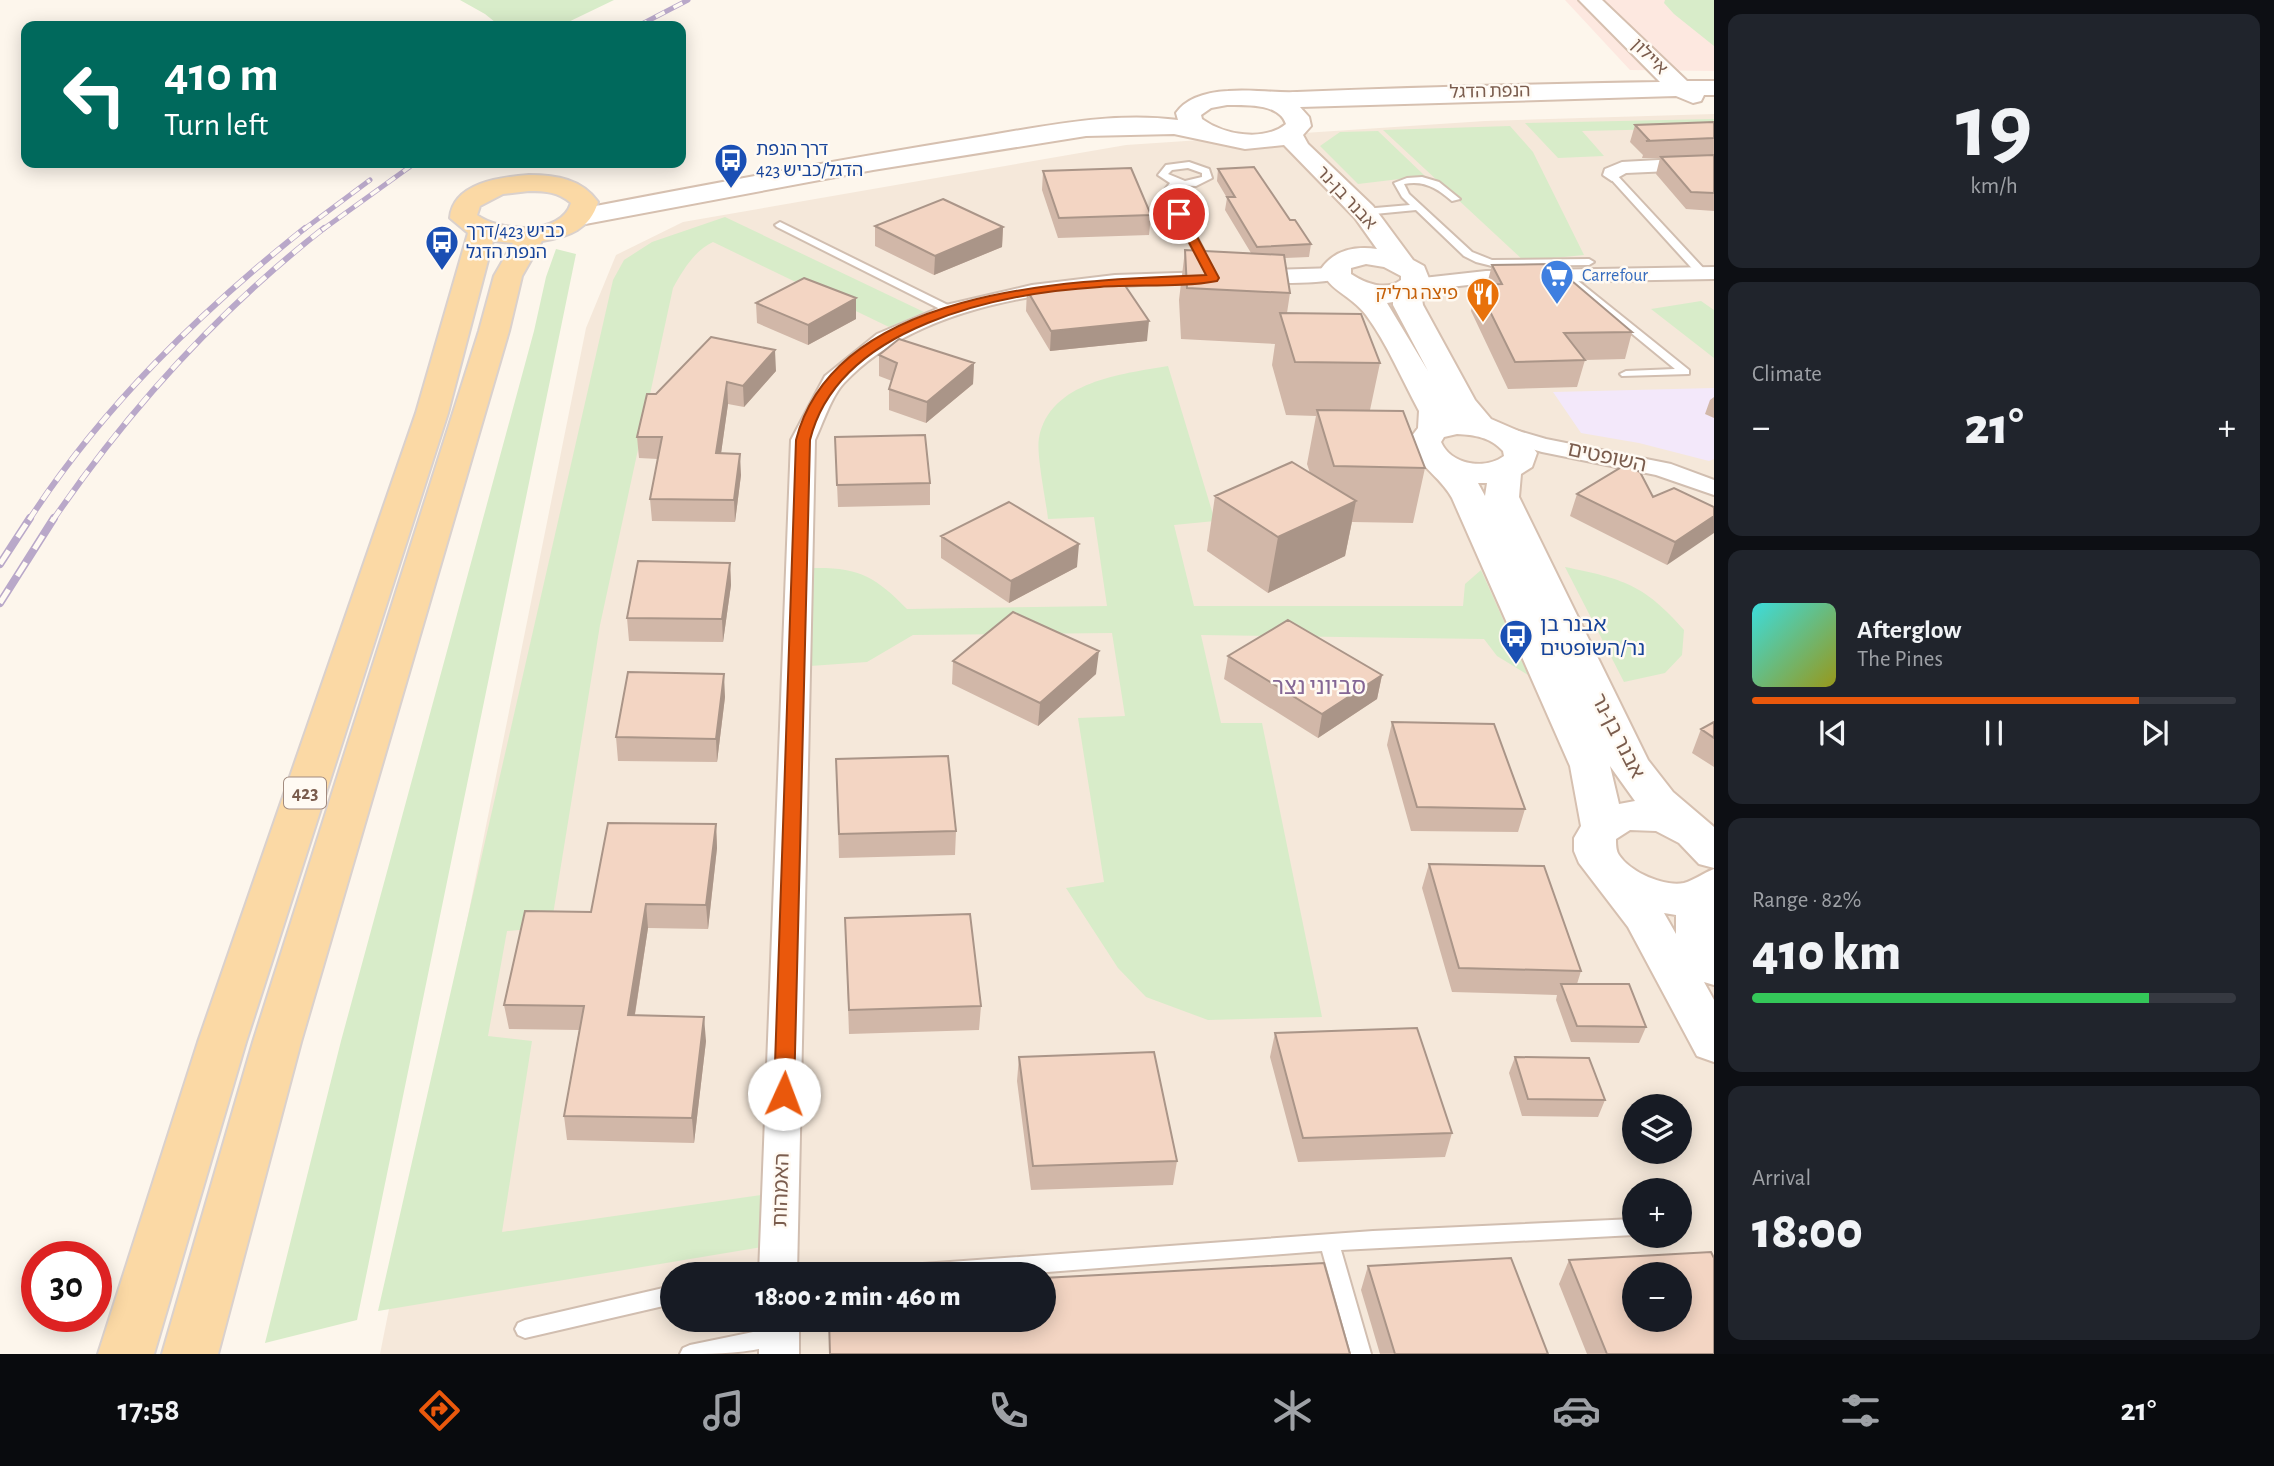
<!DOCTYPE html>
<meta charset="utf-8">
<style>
:root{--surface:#171b24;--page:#20242c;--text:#f1f3f6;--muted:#9ea1a6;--line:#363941;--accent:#ea580c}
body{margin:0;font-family:"Alegreya Sans","Noto Sans Hebrew",sans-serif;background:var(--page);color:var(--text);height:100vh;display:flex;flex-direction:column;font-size:26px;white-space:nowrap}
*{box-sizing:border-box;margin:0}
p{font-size:23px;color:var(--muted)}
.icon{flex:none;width:38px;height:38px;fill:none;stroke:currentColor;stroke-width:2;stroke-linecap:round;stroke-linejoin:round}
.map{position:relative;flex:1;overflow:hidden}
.side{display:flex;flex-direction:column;gap:14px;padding:14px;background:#0d0f14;width:560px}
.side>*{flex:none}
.banner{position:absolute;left:21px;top:21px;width:665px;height:147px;border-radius:14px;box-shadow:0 4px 18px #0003;background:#00695c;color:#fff;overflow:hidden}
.buttons{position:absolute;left:1622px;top:1094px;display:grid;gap:14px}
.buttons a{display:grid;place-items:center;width:70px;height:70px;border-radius:50%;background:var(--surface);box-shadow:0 4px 18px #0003;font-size:35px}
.speed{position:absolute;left:21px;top:1241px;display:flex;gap:14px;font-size:35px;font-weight:700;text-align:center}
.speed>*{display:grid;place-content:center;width:91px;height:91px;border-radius:50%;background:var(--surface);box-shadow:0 4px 18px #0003;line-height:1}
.speed .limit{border:10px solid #d22;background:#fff;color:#111}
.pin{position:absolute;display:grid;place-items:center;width:60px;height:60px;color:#fff;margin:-30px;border:4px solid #fff;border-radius:50%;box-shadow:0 2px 7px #0007}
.me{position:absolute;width:77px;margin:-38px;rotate:2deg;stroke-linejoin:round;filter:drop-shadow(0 0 5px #0008)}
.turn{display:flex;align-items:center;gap:24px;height:147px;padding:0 28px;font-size:32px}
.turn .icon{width:91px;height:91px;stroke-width:2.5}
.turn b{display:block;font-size:49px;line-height:60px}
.big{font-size:52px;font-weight:800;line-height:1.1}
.side .tile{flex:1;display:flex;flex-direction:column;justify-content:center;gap:10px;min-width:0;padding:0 24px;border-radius:14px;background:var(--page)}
.side .dial{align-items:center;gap:0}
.dial b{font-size:91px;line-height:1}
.song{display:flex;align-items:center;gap:21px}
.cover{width:84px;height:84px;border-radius:10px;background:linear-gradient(135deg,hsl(180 70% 55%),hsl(60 70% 35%))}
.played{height:7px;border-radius:4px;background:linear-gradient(90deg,var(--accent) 80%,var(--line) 80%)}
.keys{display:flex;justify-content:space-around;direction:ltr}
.heat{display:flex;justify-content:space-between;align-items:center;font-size:38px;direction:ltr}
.charge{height:10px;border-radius:5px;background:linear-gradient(90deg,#34c759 82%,var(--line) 0)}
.trip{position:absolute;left:660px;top:1262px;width:396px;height:70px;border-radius:35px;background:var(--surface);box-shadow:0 4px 18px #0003;font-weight:800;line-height:70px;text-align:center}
.dock{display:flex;height:112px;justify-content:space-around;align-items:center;background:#090b0e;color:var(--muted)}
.dock .icon{width:49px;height:49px}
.dock .selected{color:var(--accent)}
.dock b{font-size:32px;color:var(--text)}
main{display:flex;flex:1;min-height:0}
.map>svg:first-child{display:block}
.residential{fill:#f5e8da;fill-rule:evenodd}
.commercial{fill:#fde8e0}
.education{fill:#f3e8fa}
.green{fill:#d8ecc9}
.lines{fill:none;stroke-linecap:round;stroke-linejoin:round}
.lane-casing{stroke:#d1beb0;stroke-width:4}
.street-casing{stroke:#d1beb0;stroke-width:4}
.secondary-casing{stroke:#d6c0b0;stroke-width:4}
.primary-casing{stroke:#dad1cd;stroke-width:4}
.lane{fill:#fff;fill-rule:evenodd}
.street{fill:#fff;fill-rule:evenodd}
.secondary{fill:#fff;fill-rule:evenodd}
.primary{fill:#fbd9a5;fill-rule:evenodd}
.rail-far2-casing{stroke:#b9a8c9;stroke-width:5}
.rail-far1-casing{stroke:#b9a8c9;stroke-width:6}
.rail-casing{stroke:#b9a8c9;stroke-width:8}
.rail-far2{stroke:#fffaf3;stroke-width:3.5;stroke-dasharray:10;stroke-linecap:butt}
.rail-far1{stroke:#fffaf3;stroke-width:4.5;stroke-dasharray:12;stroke-linecap:butt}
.rail{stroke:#fffaf3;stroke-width:5;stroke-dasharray:16;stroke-linecap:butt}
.wall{fill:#d1b7a8}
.shaded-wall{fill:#aa9588}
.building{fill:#f3d5c3;stroke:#aa9588;stroke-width:2;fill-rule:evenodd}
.route{fill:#ea580c;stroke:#983908;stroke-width:2}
.labels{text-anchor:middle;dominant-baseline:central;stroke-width:5;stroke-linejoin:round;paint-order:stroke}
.far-street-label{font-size:18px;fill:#7a5c4d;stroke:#fffaf3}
.far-transit-label{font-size:18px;fill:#164399;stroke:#fffaf3;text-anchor:start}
.far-shop-label{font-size:18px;fill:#366cbe;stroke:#fffaf3;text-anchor:start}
.far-food-label{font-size:18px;fill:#c56008;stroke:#fffaf3;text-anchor:end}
.shield{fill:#fffaf3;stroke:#a28b7f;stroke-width:2}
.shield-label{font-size:19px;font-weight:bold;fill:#7a5c4d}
.street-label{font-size:21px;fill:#7a5c4d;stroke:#fffaf3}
.transit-label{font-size:21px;fill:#164399;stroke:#fffaf3;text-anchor:start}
.neighbourhood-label{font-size:23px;fill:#846695;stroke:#fffaf3}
</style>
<main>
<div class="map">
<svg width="1714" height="1354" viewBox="0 0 1714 1354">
<rect width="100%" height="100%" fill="#fdf6ec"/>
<path class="residential" d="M1714 114V1354H380L586 328 616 255 683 222 1126 145 1485 121ZM1634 1106H1680V1152H1634ZM1634 1190H1680V1236H1634ZM672 1274H1043V1320H672ZM1634 1274H1680V1320H1634Z"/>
<path class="commercial" d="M1565 0H1714V71L1630 70Z"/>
<path class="education" d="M1714 388V459L1709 461 1639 443 1581 433 1553 392Z"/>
<path class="green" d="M460 0H614L560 26H500L485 14Z
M1665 0H1714V46L1674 14 1664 3Z
M1714 119V128L1582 131 1604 156 1558 158 1525 123Z
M1510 126 1533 152 1584 255 1524 261 1383 130Z
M1378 131 1425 176 1358 184 1320 146 1340 132Z
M725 217 924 312 889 327 713 242C695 250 683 270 673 288L600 625 551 927 507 931 488 1036 532 1041 502 1232 761 1195 762 1247 378 1311 613 280 624 260 652 242Z
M556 249 576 254 357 1320 265 1343 341 1041 534 331 546 277Z
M1701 301 1714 310V358L1651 309Z
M1168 366 1215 521 1174 525 1194 606H1463L1465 584 1481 570 1528 675 1497 656 1484 639 1201 635 1221 723H1262L1322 1017 1208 1020 1146 997 1118 968 1066 888 1104 882 1078 718 1125 716 1112 633 913 635 867 662 810 666 812 568C858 567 875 576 907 609L1107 606 1094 517 1048 519C1046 500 1036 454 1039 438 1050 381 1122 374 1168 366Z
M1565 567C1623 579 1644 584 1684 630L1682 655 1665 673 1624 682Z"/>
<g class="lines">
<defs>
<path id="lane" d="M1189 162 1209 169 1212 178 1196 186 1178 185 1173 192 1213 268 1208 271 1203 268 1163 192 1170 183 1158 175 1166 165ZM1188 168 1202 173V177L1185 181 1168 174 1172 170Z
M1609 173H1615L1706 271V275H1698L1609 177Z
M1422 177 1439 182 1460 199 1452 201C1437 188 1424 180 1404 184L1409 194 1472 252 1492 260 1589 259 1594 262 1589 265 1492 266 1476 262 1464 256 1416 210 1364 215 1359 212 1364 209 1410 205 1402 197 1394 183 1407 178Z
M780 222 956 309 957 311 952 314 948 313 777 227 775 225Z
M1567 272 1689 370V374L1622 376 1620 374 1626 371 1675 369 1563 277 1562 275Z
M1634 1219V1235L1341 1250 1371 1354H1351L1322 1251 1021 1274H899L902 1268 909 1265 1373 1231Z
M777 1260 784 1262 787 1268 784 1274H743L746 1268Z
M672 1286V1304L525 1338 518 1335 515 1329 518 1323 525 1320Z
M778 1327 785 1330 788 1336 785 1342C751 1354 715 1354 680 1354L683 1348 690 1345Z"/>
<path id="street" d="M1714 157V169L1626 173 1612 181 1603 175 1605 169 1622 162Z
M1714 267V279L1486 283 1414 291 1407 289 1404 285 1407 281 1414 279 1486 271Z
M1336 268 1343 270 1346 274 1343 278C1313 286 1255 282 1221 282 1102 285 931 290 844 383 831 397 823 423 815 440L797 1274H759L791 440 825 376 877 334 946 305 1032 285 1115 275Z
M1498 425 1546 439 1671 464 1714 480V495L1656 475 1542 452 1490 437 1486 432 1490 427Z
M759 1320H799V1354H759Z"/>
<path id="secondary" d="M1579 0H1602L1687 81H1714V95H1704L1701 101 1693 103 1676 96 1300 107 1309 117 1311 126 1303 135 1308 144 1373 206 1413 260 1424 266 1430 281 1421 293 1423 305 1475 400 1491 419 1521 432 1537 453 1532 467 1521 474 1519 497 1648 760 1673 792 1714 827V868L1699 864 1679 843 1656 831 1630 830 1616 839C1616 844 1616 851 1619 855 1630 872 1664 887 1684 883 1695 880 1703 873 1714 869V985L1704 982 1714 1000V1062L1697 1056 1628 927 1579 863 1574 851V838L1581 826 1570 766 1452 498C1440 476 1417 465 1408 441L1418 428 1419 411C1402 380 1387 343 1366 315 1350 294 1330 292 1321 269 1334 250 1355 246 1377 249L1355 218 1284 145 1245 149 1174 134 1086 136 873 170 580 225 570 223 567 217 570 211 580 209C709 184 838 160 967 139 1036 128 1108 111 1178 120L1176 113C1187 97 1209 92 1228 91 1251 89 1274 93 1297 92 1418 87 1539 84 1660 82ZM1227 105C1245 105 1279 103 1286 124 1264 142 1224 135 1202 119L1201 115 1211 108ZM1366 264 1384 267 1401 276V280C1386 291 1366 284 1351 274V268ZM1393 302V305L1428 371 1387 303ZM1457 434C1475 435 1490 437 1503 451L1504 456C1485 470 1451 465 1441 442L1444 437ZM1478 483H1487L1485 496ZM1610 766 1635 801 1619 804ZM1664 913 1676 915V934Z"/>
<path id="primary" d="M529 175C556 175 582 179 598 202 590 229 569 237 542 241L522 276 509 331 301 1042 218 1354H162L253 1042 479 331 494 276 513 243 493 241 448 413 246 1042 154 1354H98L198 1042 416 413 468 233 450 218C453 183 500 177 529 175ZM529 191C546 191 558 192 571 203 561 236 500 232 477 215L480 206 503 194Z"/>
</defs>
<use href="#lane" class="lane-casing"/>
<use href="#street" class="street-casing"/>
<use href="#secondary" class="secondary-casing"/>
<use href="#primary" class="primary-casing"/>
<use href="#lane" class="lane"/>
<use href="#street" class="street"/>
<use href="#secondary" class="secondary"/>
<use href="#primary" class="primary"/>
<defs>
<path id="rail-far2" d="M638 26 688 0
M303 230 370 180
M322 230 415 163"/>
<path id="rail-far1" d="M29 520C102 407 200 312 305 228
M53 520C129 409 218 311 324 228"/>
<path id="rail" d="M0 564 30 518
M0 603 54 518"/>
</defs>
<use href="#rail-far2" class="rail-far2-casing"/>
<use href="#rail-far1" class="rail-far1-casing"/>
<use href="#rail" class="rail-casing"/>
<use href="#rail-far2" class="rail-far2"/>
<use href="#rail-far1" class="rail-far1"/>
<use href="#rail" class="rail"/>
</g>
<path class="wall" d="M1714 122V211L1686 209 1656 174 1660 158H1642L1643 155 1630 142 1635 125Z
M1218 169 1290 220 1311 244 1309 257 1285 258 1290 293 1287 313 1380 363 1370 410 1425 468 1413 523 1352 522 1345 556 1268 593 1207 551 1215 496 1310 473 1307 464 1316 416 1286 415 1272 365 1275 344 1181 339 1179 300 1185 250 1251 253 1225 210 1227 198 1217 181Z
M1043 171 1151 215 1149 235 1058 238 1042 190Z
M875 226 1003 227 1002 247 934 275 875 246Z
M1492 265 1632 332 1625 359 1585 360 1577 387 1508 389 1471 311 1477 285 1487 284Z
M1027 290 1147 341 1050 351 1026 311Z
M756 303 856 319 808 345 757 323Z
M879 355 974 363 973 384 926 423 889 410V389L892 381 879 376Z
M776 371 744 407 728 404 721 453 741 475 735 522 652 521 650 499 658 459 639 458 637 437 656 394Z
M1714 397V418L1705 414 1710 400Z
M835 437 930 483V505L838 507Z
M1577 494 1653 497 1714 507 1667 565 1570 516Z
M941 536 1077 567 1009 603 941 558Z
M730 563 731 585 723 642 629 641 627 618Z
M1228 656 1382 675 1377 699 1318 738 1224 679Z
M953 661 1096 674 1038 726 952 684Z
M725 697 717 762 618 761 616 737Z
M1392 722 1525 809 1518 832 1411 831 1387 745Z
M1714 722V767L1692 753 1701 729Z
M836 759 956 831 955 855 839 858Z
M716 824 717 848 708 929 648 928 635 1015 706 1041 694 1143 567 1140 564 1116 579 1030 509 1029 504 1005 591 912Z
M1429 864 1581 971 1577 984 1646 1027 1639 1043 1571 1042 1556 1000 1557 995 1452 992 1422 888Z
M845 918 981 1006 979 1030 849 1034Z
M1275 1033 1452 1133 1445 1157 1298 1162 1270 1057Z
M1019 1057 1177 1161 1173 1185 1031 1190 1017 1081Z
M1515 1057 1605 1100 1598 1117 1522 1116 1509 1073Z
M1569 1260 1714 1354H1587L1559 1284Z
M1368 1266 1548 1354H1380L1361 1290Z"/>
<path class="shaded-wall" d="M1003 227 1002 247 934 275 935 256Z
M856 298V319L808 345V325Z
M1149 321 1147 341 1050 351 1051 331Z
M775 350 776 371 744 407 743 386Z
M974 363 973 384 926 423 927 402Z
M727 382 728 404 718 475 716 453Z
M740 454 741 475 735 522 734 500Z
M1356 501 1345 556 1268 593 1278 537Z
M1714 516V533L1667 565 1675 542Z
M1079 544 1077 567 1009 603 1011 581Z
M730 563 731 585 723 642 722 619Z
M1099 651 1096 674 1038 726 1040 703Z
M724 674 725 697 717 762 716 739Z
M1382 675 1377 699 1318 738 1322 714Z
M716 824 717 848 708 929 706 905Z
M646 904 648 928 631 1039 628 1015Z
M704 1017 706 1041 694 1143 692 1118Z"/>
<path class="building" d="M1714 122V138L1646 141 1649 140 1635 125Z
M1714 155V193L1691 192 1661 157Z
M1254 167 1290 220H1295L1311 244 1257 247 1227 197H1235L1218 169Z
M1131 168 1151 215 1059 218 1043 171Z
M943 199 1003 227 935 256 875 226Z
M1185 250 1284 255 1290 293 1187 288Z
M1552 264 1632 332 1564 333 1585 360 1515 362 1477 285 1502 284 1492 265Z
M804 278 856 298 808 325 756 303Z
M1122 281 1149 321 1051 331 1027 290Z
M1280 313 1361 314 1380 363 1295 362Z
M711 337 775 350 743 386 727 382 716 453 740 454 734 500 650 499 662 437H637L647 394H656Z
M899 339 974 363 927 402 889 389 897 363 879 355Z
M1317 410 1403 411 1425 468 1334 466Z
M925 435 930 483 837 485 835 437Z
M1292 462 1356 501 1278 537 1215 496Z
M1625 465 1640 472 1653 497 1674 488 1714 507V516L1675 542 1577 494Z
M1009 502 1079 544 1011 581 941 536Z
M638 561 730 563 722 619 627 618Z
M1013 612 1099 651 1040 703 953 661Z
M1288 620 1382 675 1322 714 1228 656Z
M628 672 724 674 716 739 616 737Z
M1392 722 1494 724 1525 809 1417 807Z
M1714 722V738L1701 729Z
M948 756 956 831 839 834 836 759Z
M608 823 716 824 706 905 646 904 628 1015 704 1017 692 1118 564 1116 584 1006 504 1005 525 911 591 912Z
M1429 864 1544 866 1581 971 1459 968Z
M970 914 981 1006 849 1010 845 918Z
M1561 984H1629L1646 1027 1577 1026Z
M1417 1028 1452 1133 1303 1138 1275 1033Z
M1154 1052 1177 1161 1033 1166 1019 1057Z
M1515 1057 1589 1058 1605 1100 1528 1099Z
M1711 1252 1714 1258V1354H1607L1569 1260ZM1634 1274H1680V1320H1634Z
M1511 1258 1548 1354H1395L1368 1266Z
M1324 1263 1350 1354H830L829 1320H1043V1278Z"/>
<path class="route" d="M1179 210 1185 214 1219 278 1217 281C1180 288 1138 284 1100 287 999 293 838 326 810 440L794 1094 791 1099 784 1102 777 1099 774 1094 796 440C836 285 1078 280 1206 275L1174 214Z"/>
<defs>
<symbol id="bus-pin" viewBox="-11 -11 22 30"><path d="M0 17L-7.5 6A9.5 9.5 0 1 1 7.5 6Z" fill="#1a4fb4" stroke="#fffaf3"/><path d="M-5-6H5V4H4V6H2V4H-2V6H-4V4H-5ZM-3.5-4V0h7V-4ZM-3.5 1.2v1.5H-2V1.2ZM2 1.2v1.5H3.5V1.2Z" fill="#fff"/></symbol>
<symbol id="supermarket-pin" viewBox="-11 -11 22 30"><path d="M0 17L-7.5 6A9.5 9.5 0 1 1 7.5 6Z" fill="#3f7fe0" stroke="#fffaf3"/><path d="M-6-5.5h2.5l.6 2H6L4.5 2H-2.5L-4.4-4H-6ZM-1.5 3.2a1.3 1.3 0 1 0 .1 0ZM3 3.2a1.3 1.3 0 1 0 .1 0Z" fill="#fff"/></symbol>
<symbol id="restaurant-pin" viewBox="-11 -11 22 30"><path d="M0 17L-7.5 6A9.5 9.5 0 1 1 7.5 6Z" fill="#e8710a" stroke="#fffaf3"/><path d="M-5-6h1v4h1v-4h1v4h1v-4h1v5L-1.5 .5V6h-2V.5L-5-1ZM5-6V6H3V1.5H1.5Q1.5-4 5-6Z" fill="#fff"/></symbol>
</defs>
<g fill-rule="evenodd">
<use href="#bus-pin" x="712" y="141" width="38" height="52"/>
<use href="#bus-pin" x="423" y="223" width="38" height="52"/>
<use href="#supermarket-pin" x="1538" y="257" width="38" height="52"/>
<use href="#restaurant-pin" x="1464" y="275" width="38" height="52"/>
<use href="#bus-pin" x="1497" y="617" width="38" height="52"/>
</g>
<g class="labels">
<g class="far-street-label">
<text transform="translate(1649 57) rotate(45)">איילון</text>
<text transform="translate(1490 92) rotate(-1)">הנפת הדגל</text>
<text transform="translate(1346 198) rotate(47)">אבנר בן-נר</text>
</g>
<g class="far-transit-label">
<text x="756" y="150">דרך הנפת<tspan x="756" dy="21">הדגל/כביש 423</tspan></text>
<text x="466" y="232">כביש 423/דרך<tspan x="466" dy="21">הנפת הדגל</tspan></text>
</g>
<g class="far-shop-label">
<text x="1582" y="276">Carrefour</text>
</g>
<g class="far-food-label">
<text x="1458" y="294">פיצה גרליק</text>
</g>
<rect class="shield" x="284" y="777.5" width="42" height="31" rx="5"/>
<g class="shield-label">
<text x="305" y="793">423</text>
</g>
<g class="street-label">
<text transform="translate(1607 457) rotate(12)">השופטים</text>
<text transform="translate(1618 736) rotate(63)">אבנר בן-נר</text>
<text transform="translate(781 1190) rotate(-88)">האמהות</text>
</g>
<g class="transit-label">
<text x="1540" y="624">אבנר בן<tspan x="1540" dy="24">נר/השופטים</tspan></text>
</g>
<g class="neighbourhood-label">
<text x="1319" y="687">סביוני נצר</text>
</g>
</g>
</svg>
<div class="buttons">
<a><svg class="icon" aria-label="layers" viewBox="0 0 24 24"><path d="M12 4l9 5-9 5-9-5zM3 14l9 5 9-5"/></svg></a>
<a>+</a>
<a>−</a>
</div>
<div class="speed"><div class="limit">30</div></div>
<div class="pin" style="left:1179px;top:214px;background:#d93025"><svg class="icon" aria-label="arrive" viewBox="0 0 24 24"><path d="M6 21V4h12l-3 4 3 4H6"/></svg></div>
<svg class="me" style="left:784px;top:1094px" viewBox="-20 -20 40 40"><circle r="19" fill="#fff"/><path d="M0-13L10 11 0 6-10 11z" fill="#ea580c"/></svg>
<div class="trip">18:00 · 2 min · 460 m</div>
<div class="banner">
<div class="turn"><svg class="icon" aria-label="left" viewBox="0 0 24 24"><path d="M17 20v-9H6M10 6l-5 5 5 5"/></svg><div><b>410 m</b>Turn left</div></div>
</div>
</div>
<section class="side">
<div class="tile dial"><b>19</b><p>km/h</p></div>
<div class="tile"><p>Climate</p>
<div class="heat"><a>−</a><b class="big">21°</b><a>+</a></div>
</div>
<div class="tile">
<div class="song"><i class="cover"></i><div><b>Afterglow</b><p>The Pines</p></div></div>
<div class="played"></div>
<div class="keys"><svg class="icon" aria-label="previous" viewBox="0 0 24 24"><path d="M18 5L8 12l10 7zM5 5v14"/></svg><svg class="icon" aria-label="pause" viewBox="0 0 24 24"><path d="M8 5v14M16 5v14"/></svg><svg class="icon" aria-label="next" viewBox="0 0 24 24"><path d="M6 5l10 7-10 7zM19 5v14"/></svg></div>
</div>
<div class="tile"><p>Range · 82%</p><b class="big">410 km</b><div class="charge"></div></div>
<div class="tile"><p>Arrival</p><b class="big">18:00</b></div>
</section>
</main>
<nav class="dock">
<b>17:58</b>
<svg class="icon selected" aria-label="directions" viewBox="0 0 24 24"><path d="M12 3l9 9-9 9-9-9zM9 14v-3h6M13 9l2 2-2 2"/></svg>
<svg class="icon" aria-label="music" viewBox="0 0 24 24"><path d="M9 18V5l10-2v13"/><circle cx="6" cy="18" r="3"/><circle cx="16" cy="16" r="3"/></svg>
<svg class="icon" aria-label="phone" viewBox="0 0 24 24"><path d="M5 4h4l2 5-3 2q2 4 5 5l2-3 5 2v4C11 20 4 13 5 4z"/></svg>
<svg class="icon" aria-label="climate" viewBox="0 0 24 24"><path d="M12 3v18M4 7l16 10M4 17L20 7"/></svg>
<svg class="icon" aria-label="car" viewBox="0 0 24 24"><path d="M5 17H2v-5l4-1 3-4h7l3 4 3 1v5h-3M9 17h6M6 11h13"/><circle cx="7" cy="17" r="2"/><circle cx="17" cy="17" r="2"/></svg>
<svg class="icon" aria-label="filters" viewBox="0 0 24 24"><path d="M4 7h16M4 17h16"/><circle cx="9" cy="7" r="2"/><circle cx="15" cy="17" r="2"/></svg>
<b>21°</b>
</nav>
